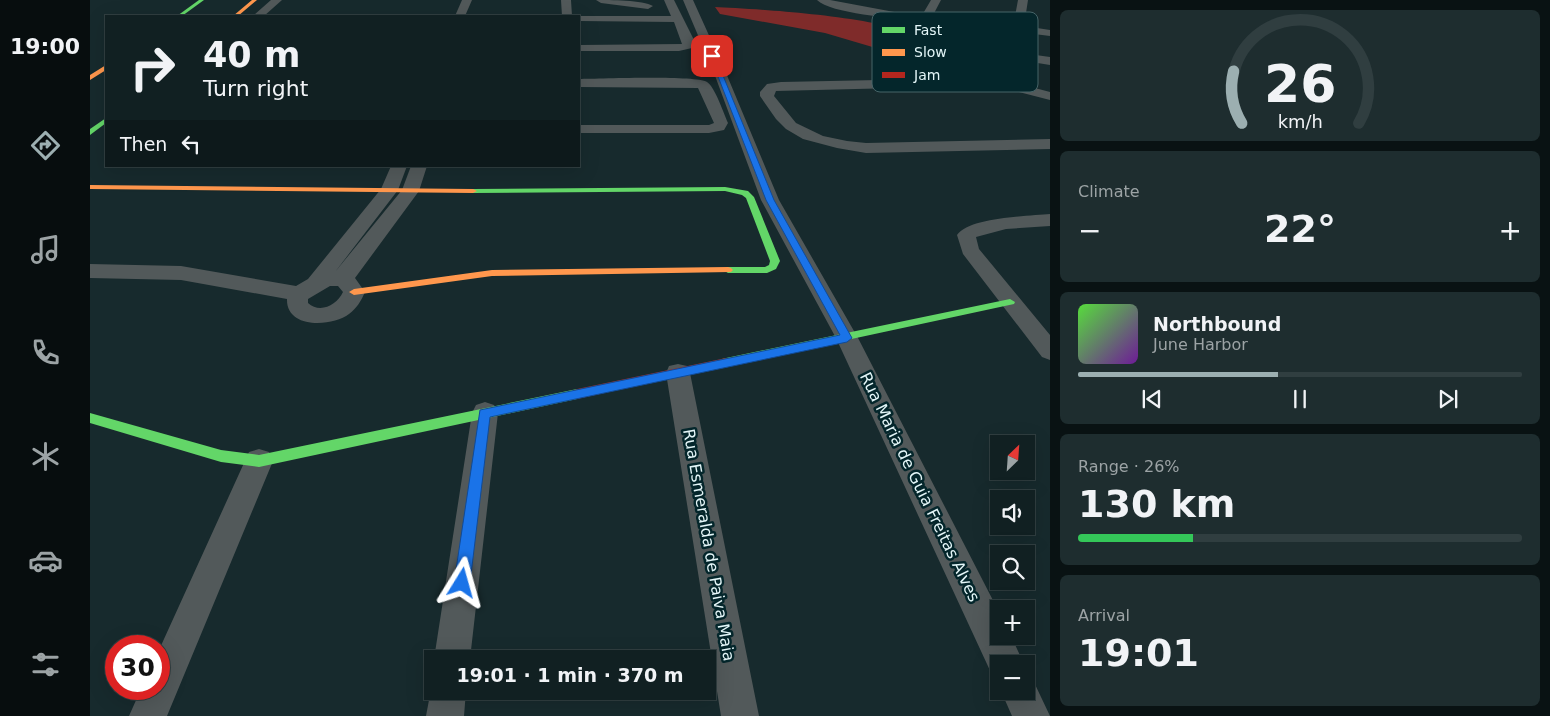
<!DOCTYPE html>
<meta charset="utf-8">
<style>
:root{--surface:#112022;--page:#1e2d2f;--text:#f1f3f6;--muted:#9ca3a5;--line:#303e40;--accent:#9cafb1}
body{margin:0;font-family:"DejaVu Sans",sans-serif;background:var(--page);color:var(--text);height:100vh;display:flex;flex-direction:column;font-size:19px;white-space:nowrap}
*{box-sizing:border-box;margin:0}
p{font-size:16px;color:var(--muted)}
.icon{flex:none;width:28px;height:28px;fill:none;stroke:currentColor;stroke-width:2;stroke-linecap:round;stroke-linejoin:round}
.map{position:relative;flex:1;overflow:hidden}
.side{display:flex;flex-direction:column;gap:10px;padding:10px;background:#091213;width:500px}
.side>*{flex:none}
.top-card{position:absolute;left:15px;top:15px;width:475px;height:152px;border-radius:0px;box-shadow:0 5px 20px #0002,0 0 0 1px var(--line);background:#112022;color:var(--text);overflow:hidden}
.needle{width:32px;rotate:25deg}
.buttons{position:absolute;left:900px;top:435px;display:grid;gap:10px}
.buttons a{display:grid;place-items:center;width:45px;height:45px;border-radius:0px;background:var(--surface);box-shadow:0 5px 20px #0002,0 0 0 1px var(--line);font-size:25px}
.speed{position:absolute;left:15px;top:635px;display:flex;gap:10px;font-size:25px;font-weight:700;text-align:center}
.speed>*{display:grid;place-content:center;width:65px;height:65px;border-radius:50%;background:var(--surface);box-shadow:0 5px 20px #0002,0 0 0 1px var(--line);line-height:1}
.speed .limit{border:8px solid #d22;background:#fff;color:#111}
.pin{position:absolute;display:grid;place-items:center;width:42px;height:42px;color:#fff;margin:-21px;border-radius:10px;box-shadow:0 2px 8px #0006}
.me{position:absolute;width:55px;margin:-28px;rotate:8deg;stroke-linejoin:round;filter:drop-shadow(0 0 4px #0008)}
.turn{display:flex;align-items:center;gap:18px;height:105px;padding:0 15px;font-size:22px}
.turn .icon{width:65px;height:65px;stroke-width:2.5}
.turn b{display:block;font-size:35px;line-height:42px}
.then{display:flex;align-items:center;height:48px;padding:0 15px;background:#0003;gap:10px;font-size:19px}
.big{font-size:38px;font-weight:600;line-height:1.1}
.side .widget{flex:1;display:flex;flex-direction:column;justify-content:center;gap:8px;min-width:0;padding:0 18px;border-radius:8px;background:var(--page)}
.side .dial{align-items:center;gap:0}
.dial svg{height:130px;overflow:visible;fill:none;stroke:var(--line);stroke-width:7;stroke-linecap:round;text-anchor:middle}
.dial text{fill:var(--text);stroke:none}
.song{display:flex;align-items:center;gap:15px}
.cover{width:60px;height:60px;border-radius:8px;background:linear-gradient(135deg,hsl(110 70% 55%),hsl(280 70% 35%))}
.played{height:5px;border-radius:2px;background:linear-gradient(90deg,var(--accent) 45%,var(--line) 45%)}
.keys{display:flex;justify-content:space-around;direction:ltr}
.heat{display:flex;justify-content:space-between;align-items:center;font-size:28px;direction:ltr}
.charge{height:8px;border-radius:4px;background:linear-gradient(90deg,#34c759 26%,var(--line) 0)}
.trip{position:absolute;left:334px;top:650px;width:292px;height:50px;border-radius:0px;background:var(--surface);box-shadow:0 5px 20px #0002,0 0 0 1px var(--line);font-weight:600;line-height:50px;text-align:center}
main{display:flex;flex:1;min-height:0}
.tabs{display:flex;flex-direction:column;width:90px;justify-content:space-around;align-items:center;background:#070d0e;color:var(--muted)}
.tabs .icon{width:35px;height:35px}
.tabs .active{color:var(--accent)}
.tabs b{font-size:22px;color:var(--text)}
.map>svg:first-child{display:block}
.water{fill:#7f2b2a}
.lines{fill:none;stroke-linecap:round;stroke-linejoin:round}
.street{fill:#52595a;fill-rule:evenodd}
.fast{fill:#63d668;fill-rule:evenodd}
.slow{fill:#ff974d;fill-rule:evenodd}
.jam{fill:#b3261e;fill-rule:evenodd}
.route{fill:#1a73e8;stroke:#114b97}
.labels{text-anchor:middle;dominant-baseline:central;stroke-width:5;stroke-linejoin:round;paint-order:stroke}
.near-street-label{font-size:16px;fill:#e4f6f8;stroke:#04262b}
.key{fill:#04262b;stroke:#476468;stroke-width:1}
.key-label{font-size:14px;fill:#e4f6f8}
</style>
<main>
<nav class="tabs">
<b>19:00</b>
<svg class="icon active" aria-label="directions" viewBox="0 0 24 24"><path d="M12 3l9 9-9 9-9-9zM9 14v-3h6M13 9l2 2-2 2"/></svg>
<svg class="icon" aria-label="music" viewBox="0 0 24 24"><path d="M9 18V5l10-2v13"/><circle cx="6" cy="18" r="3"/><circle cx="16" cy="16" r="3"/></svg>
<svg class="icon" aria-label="phone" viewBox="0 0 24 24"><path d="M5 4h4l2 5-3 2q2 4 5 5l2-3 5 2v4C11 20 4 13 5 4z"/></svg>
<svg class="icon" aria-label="climate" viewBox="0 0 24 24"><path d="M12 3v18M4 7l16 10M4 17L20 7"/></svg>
<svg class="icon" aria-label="car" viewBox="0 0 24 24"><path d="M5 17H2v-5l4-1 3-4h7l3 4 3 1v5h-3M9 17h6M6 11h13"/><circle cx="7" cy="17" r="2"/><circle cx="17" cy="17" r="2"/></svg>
<svg class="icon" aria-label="filters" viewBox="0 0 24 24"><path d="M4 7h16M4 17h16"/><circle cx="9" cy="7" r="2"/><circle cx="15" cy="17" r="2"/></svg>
</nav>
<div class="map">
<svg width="960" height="716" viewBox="0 0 960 716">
<rect width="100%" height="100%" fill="#172a2d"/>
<path class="water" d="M625 7C667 9 817 17 843 45V48L835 53 817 54 796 51 735 33 630 14Z"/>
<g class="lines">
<path class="street" d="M181 0H192L174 16H163Z
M372 0H382L375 16H365Z
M471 0H481L482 16H472Z
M506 0C520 0 553 0 563 6L558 9 511 3Z
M574 0H584L604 40 602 48 589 51H489V45L592 44 584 22 489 21V16H485H581Z
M593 0H603L636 73 689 200 768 338 909 612V636H921L934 664H909V679L903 677 746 338 671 200 624 73Z
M727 0H740L831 17 841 0H851L841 19 862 24 886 35 923 27 928 0H938L934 26 960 30V36L928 32 894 40 904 49 960 57V65L910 57 922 82 960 92V100L917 89 886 86 686 91 684 96 706 123 733 136 757 141 776 143 960 139V149L776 153 747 148 713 139 696 129 686 119 670 96V92L677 84 691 82 886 78 908 80 897 55 883 43H872L870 41 874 38 869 35C855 29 840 25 825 22 804 17 741 14 727 0Z
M489 79C510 79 604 75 617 82 625 87 634 114 638 123L634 130 619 133H489V125H619L624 123 608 88 489 87Z
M301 166H317L308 190 245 272 312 190 321 166H337L329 191 265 278 275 292C271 301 267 308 259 314 242 327 196 329 197 299L91 280 0 278V264L91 266 206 286 218 279 291 189ZM240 286H248L253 292C247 305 230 314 218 303V299Z
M960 214V226L916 229 886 237 889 249 960 335V360L952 357 873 254 867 235C879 217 939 216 960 214Z
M588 364 597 366 600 373 669 716H631L576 373 579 366Z
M395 402 404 405 408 413 380 659H344L382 413 386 405Z
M169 449 179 452 183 461 77 716H39L51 689H69V650L159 452Z
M936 676 942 678 960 716H922L911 691H936Z
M342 684V691H376L374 716H336Z"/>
<path class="fast" d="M109 0H114L92 16H87Z
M16 118V123L0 135V129Z
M635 187 658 191 664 197 690 261 686 269 677 273H638L633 270 638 267H675L679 265 680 261 656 198 652 195 635 191 383 193 379 191 383 189Z
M920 299 925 302 924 304 636 366 632 365 630 362 632 359 636 358Z
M487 389 491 391 493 394 491 397 487 399 169 467 131 462 0 423V413L131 450 169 455Z"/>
<path class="slow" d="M162 0H167L148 16H143Z
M16 65V70L0 80V75Z
M0 185 383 189 387 191 383 193 0 189Z
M638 267 641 268 643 270 641 272 402 276 264 295 259 292 264 289 402 270Z"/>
<path class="jam" d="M636 358 640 359 642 362 640 365 636 366 487 399 483 397 481 394 483 391 487 389Z"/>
</g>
<path class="route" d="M622 54 625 56 684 200 762 338 757 342 400 417 380 583 378 589 372 591 367 589 364 583 390 410 750 335 676 200 620 56Z"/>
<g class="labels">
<g class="near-street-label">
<text transform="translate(830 487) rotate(64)">Rua Maria de Guia Freitas Alves</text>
<text transform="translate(619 545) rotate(80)">Rua Esmeralda de Paiva Maia</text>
</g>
</g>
<rect x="782" y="12" width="166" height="80" rx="8" class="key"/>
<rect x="792" y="27" width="23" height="6" fill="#63d668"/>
<rect x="792" y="49" width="23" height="7" fill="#ff974d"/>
<rect x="792" y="72" width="23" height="6" fill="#b3261e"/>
<g class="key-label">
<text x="824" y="35">Fast</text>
<text x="824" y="57">Slow</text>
<text x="824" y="80">Jam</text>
</g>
</svg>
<div class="buttons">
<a><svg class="needle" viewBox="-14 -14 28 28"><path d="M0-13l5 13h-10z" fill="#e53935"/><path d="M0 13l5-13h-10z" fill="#9ca3a5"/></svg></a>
<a><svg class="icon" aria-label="sound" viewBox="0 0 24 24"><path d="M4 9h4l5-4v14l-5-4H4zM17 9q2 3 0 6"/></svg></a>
<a><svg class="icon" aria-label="search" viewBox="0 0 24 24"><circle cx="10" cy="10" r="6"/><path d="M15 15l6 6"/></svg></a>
<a>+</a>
<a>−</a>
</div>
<div class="speed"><div class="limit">30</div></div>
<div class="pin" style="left:622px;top:56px;background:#d93025"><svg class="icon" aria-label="arrive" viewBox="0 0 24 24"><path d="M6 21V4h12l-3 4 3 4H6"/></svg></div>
<svg class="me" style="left:372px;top:583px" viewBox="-20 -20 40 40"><path d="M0-17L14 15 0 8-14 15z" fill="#1a73e8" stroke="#fff" stroke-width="4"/></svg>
<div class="trip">19:01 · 1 min · 370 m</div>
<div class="top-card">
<div class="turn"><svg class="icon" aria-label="right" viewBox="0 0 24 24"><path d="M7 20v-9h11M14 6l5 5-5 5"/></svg><div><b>40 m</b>Turn right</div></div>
<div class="then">Then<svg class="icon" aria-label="left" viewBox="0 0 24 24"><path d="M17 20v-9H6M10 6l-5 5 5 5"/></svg></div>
</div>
</div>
<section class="side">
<div class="widget dial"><svg viewBox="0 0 100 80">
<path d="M14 69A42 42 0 1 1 86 69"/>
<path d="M14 69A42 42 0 0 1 9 37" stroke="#9cafb1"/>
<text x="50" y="56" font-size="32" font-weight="700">26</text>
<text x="50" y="72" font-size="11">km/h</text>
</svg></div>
<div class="widget"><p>Climate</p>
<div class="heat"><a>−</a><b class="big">22°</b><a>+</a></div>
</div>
<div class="widget">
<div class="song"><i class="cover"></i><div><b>Northbound</b><p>June Harbor</p></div></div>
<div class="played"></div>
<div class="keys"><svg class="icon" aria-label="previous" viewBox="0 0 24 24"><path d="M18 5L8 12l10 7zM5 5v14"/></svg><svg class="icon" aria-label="pause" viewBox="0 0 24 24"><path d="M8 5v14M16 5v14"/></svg><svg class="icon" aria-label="next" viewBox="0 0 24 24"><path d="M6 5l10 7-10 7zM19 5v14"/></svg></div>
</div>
<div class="widget"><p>Range · 26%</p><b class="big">130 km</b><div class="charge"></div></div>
<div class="widget"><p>Arrival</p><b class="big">19:01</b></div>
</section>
</main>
